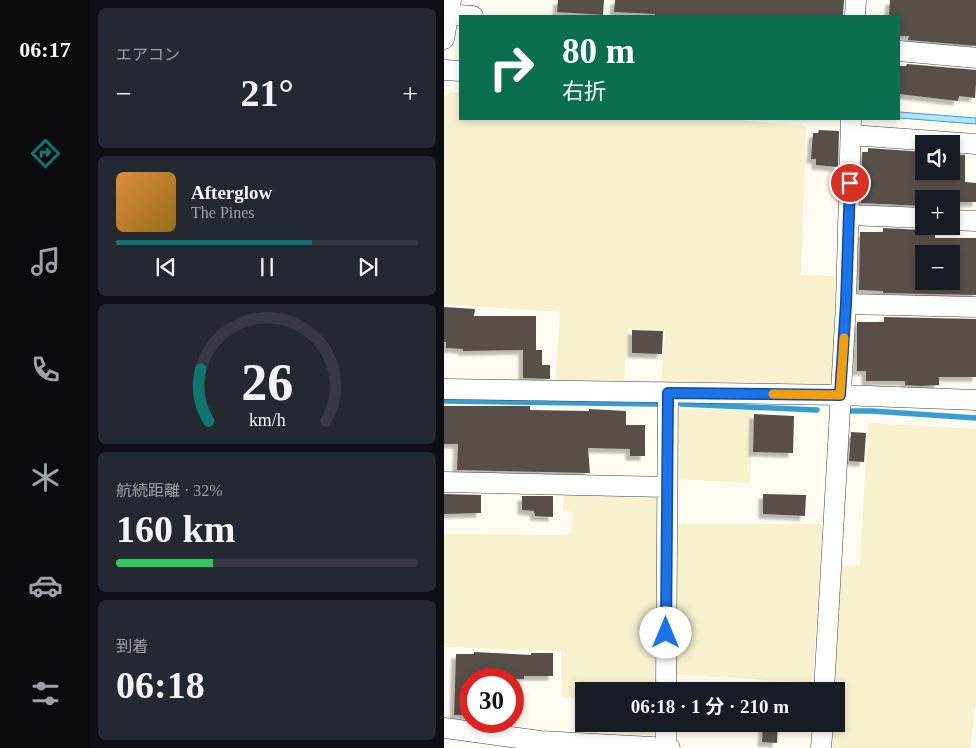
<!DOCTYPE html>
<html lang="ja">
<meta charset="utf-8">
<style>
:root{--surface:#171b24;--page:#242831;--text:#f1f3f6;--muted:#9ea1a6;--line:#363941;--accent:#0f766e}
body{margin:0;font-family:"Times New Roman","Noto Sans JP",serif;background:var(--page);color:var(--text);height:100vh;display:flex;flex-direction:column;font-size:19px;white-space:nowrap}
*{box-sizing:border-box;margin:0}
p{font-size:16px;color:var(--muted)}
.icon{flex:none;width:28px;height:28px;fill:none;stroke:currentColor;stroke-width:2;stroke-linecap:round;stroke-linejoin:round}
.map{position:relative;flex:1;overflow:hidden}
.details{display:flex;flex-direction:column;gap:8px;padding:8px;background:#0d0f14;width:354px}
.details>*{flex:none}
.banner{position:absolute;left:15px;top:15px;width:441px;height:105px;border-radius:0px;box-shadow:0 2px 8px #0003;background:#0b6e4f;color:#fff;overflow:hidden}
.tools{position:absolute;left:471px;top:135px;display:grid;gap:10px}
.tools a{display:grid;place-items:center;width:45px;height:45px;border-radius:0px;background:var(--surface);box-shadow:0 2px 8px #0003;font-size:25px}
.speed{position:absolute;left:15px;top:668px;display:flex;gap:10px;font-size:25px;font-weight:700;text-align:center}
.speed>*{display:grid;place-content:center;width:65px;height:65px;border-radius:50%;background:var(--surface);box-shadow:0 2px 8px #0003;line-height:1}
.speed .limit{border:8px solid #d22;background:#fff;color:#111}
.pin{position:absolute;display:grid;place-items:center;width:42px;height:42px;color:#fff;margin:-21px;border:2px solid #fff;border-radius:50%;box-shadow:0 1px 5px #0007}
.me{position:absolute;width:55px;margin:-28px;rotate:0deg;stroke-linejoin:round;filter:drop-shadow(0 0 4px #0008)}
.turn{display:flex;align-items:center;gap:18px;height:105px;padding:0 20px;font-size:22px}
.turn .icon{width:65px;height:65px;stroke-width:2.5}
.turn b{display:block;font-size:35px;line-height:42px}
.big{font-size:38px;font-weight:700;line-height:1.1}
.details .card{flex:1;display:flex;flex-direction:column;justify-content:center;gap:8px;min-width:0;padding:0 18px;border-radius:8px;background:var(--page)}
.details .dial{align-items:center;gap:0}
.dial svg{height:130px;overflow:visible;fill:none;stroke:var(--line);stroke-width:7;stroke-linecap:round;text-anchor:middle}
.dial text{fill:var(--text);stroke:none}
.song{display:flex;align-items:center;gap:15px}
.cover{width:60px;height:60px;border-radius:8px;background:linear-gradient(135deg,hsl(30 70% 55%),hsl(40 70% 35%))}
.played{height:5px;border-radius:2px;background:linear-gradient(90deg,var(--accent) 65%,var(--line) 65%)}
.keys{display:flex;justify-content:space-around;direction:ltr}
.heat{display:flex;justify-content:space-between;align-items:center;font-size:28px;direction:ltr}
.charge{height:8px;border-radius:4px;background:linear-gradient(90deg,#34c759 32%,var(--line) 0)}
.trip{position:absolute;left:131px;top:682px;width:270px;height:50px;border-radius:0px;background:var(--surface);box-shadow:0 2px 8px #0003;font-weight:700;line-height:50px;text-align:center}
main{display:flex;flex:1;min-height:0}
.tabs{display:flex;flex-direction:column;width:90px;justify-content:space-around;align-items:center;background:#090b0e;color:var(--muted)}
.tabs .icon{width:35px;height:35px}
.tabs .selected{color:var(--accent)}
.tabs b{font-size:22px;color:var(--text)}
.map>svg:first-child{display:block}
.farmland{fill:#f7f1ce}
.water{fill:#b2e3f9;stroke:#359ed4}
.lines{fill:none;stroke-linecap:round;stroke-linejoin:round}
.stream{stroke:#359ed4;stroke-width:5.5}
.building{fill:#584f4a;fill-rule:evenodd;filter:url(#shadow)}
.street-casing{stroke:#424242;stroke-width:21}
.street{stroke:#fff;stroke-width:20}
.route-casing{stroke:#114b97;stroke-width:12}
.route{stroke:#1a73e8;stroke-width:9}
.slow{stroke:#f59e0b;stroke-width:9}
</style>
<main>
<nav class="tabs">
<b>06:17</b>
<svg class="icon selected" aria-label="directions" viewBox="0 0 24 24"><path d="M12 3l9 9-9 9-9-9zM9 14v-3h6M13 9l2 2-2 2"/></svg>
<svg class="icon" aria-label="music" viewBox="0 0 24 24"><path d="M9 18V5l10-2v13"/><circle cx="6" cy="18" r="3"/><circle cx="16" cy="16" r="3"/></svg>
<svg class="icon" aria-label="phone" viewBox="0 0 24 24"><path d="M5 4h4l2 5-3 2q2 4 5 5l2-3 5 2v4C11 20 4 13 5 4z"/></svg>
<svg class="icon" aria-label="climate" viewBox="0 0 24 24"><path d="M12 3v18M4 7l16 10M4 17L20 7"/></svg>
<svg class="icon" aria-label="car" viewBox="0 0 24 24"><path d="M5 17H2v-5l4-1 3-4h7l3 4 3 1v5h-3M9 17h6M6 11h13"/><circle cx="7" cy="17" r="2"/><circle cx="17" cy="17" r="2"/></svg>
<svg class="icon" aria-label="filters" viewBox="0 0 24 24"><path d="M4 7h16M4 17h16"/><circle cx="9" cy="7" r="2"/><circle cx="15" cy="17" r="2"/></svg>
</nav>
<section class="details">
<div class="card"><p>エアコン</p>
<div class="heat"><a>−</a><b class="big">21°</b><a>+</a></div>
</div>
<div class="card">
<div class="song"><i class="cover"></i><div><b>Afterglow</b><p>The Pines</p></div></div>
<div class="played"></div>
<div class="keys"><svg class="icon" aria-label="previous" viewBox="0 0 24 24"><path d="M18 5L8 12l10 7zM5 5v14"/></svg><svg class="icon" aria-label="pause" viewBox="0 0 24 24"><path d="M8 5v14M16 5v14"/></svg><svg class="icon" aria-label="next" viewBox="0 0 24 24"><path d="M6 5l10 7-10 7zM19 5v14"/></svg></div>
</div>
<div class="card dial"><svg viewBox="0 0 100 80">
<path d="M14 69A42 42 0 1 1 86 69"/>
<path d="M14 69A42 42 0 0 1 9 37" stroke="#0f766e"/>
<text x="50" y="56" font-size="32" font-weight="700">26</text>
<text x="50" y="72" font-size="11">km/h</text>
</svg></div>
<div class="card"><p>航続距離 · 32%</p><b class="big">160 km</b><div class="charge"></div></div>
<div class="card"><p>到着</p><b class="big">06:18</b></div>
</section>
<div class="map">
<svg width="533" height="748" viewBox="0 0 533 748">
<defs>
<filter id="shadow"><feDropShadow dx="-4.5" dy="4.5" stdDeviation="1" flood-color="#0004"/></filter>
</defs>
<rect width="100%" height="100%" fill="#fffbf0"/>
<path class="farmland" d="M7 92 16 93V119H284L362 126 357 275 393 276 389 381 384 387 217 386 221 330 184 329 180 386 111 385 116 312 0 304V97Z
M230 408 308 410 306 483 232 479Z
M424 423 532 429 533 695 526 748H390L384 740V724H392V691H386L392 565 416 566Z
M120 490 217 491 215 691H140V699L118 697 117 651 0 647V534L127 535 129 512 119 511Z
M229 524H378L369 683 228 674Z
M155 724H215V730L207 735 155 732Z"/>
<path class="water" d="M455 112 532 118V124L455 118Z"/>
<g class="lines">
<path class="stream" d="M0 401 214 404
M237 404 373 410
M405 411H428L533 418"/>
</g>
<path class="building" d="M114 0H160L159 15 113 12Z
M171 0H400L399 16H211V14L170 12Z
M446 0H533V46L464 40 465 36H455V16H445Z
M463 64 533 70 531 98 515 96 514 101 455 94V66H462Z
M375 130 395 131 394 167 372 165V159H367L369 133H374Z
M424 148 480 152V171H508V154L521 155V182L533 183V202H508V199H480V206L417 203 418 152H424Z
M488 226H491V238H533V295L439 293V291L415 290 416 232H439V228L480 230ZM480 254H508V281H480Z
M0 307 31 309 30 316H92V350H98V365H106V379L79 378V350L19 351V349L2 348V342H0Z
M440 317 533 319V377H495V385L476 386 461 385V381H422V371H413V322H440Z
M188 330 219 331 218 354 188 353Z
M0 406H86V410L145 411V409L182 411V425H201V456H186V449L144 448 146 473 13 470 14 444H0Z
M310 414 350 416 349 453 309 452Z
M407 432 422 433 420 462 405 461Z
M0 494 37 495V513L0 514Z
M319 494 362 495 361 516 319 514Z
M78 496H109V517L91 516 90 511 78 510Z
M30 652 87 655V653H109V676H80V679H26V715H10L12 654H30Z
M319 724H334L333 743 318 742Z"/>
<g class="lines">
<defs>
<path id="street" d="M0 14 29 16
M411 16 412 0
M0 39 7 0
M455 51 533 58
M0 70 16 71
M407 135 533 144
M405 215 480 218
M508 220 533 221
M402 304 533 307
M0 389 396 395 533 400
M0 482 223 487
M222 691 224 393
M380 691 402 304 407 119
M0 728 96 741 226 748
M222 748V724
M377 748 379 724"/>
</defs>
<use href="#street" class="street-casing"/>
<use href="#street" class="street"/>
</g>
<g class="lines">
<defs>
<path id="route" d="M222 633 224 393 396 395 402 304 406 183"/>
</defs>
<use href="#route" class="route-casing"/>
<use href="#route" class="route"/>
<path class="slow" d="M329 394 396 395 400 338"/>
</g>
</svg>
<div class="tools">
<a><svg class="icon" aria-label="sound" viewBox="0 0 24 24"><path d="M4 9h4l5-4v14l-5-4H4zM17 9q2 3 0 6"/></svg></a>
<a>+</a>
<a>−</a>
</div>
<div class="speed"><div class="limit">30</div></div>
<div class="pin" style="left:406px;top:183px;background:#d93025"><svg class="icon" aria-label="arrive" viewBox="0 0 24 24"><path d="M6 21V4h12l-3 4 3 4H6"/></svg></div>
<svg class="me" style="left:222px;top:633px" viewBox="-20 -20 40 40"><circle r="19" fill="#fff"/><path d="M0-13L10 11 0 6-10 11z" fill="#1a73e8"/></svg>
<div class="trip">06:18 · 1 分 · 210 m</div>
<div class="banner">
<div class="turn"><svg class="icon" aria-label="right" viewBox="0 0 24 24"><path d="M7 20v-9h11M14 6l5 5-5 5"/></svg><div><b>80 m</b>右折</div></div>
</div>
</div>
</main>
